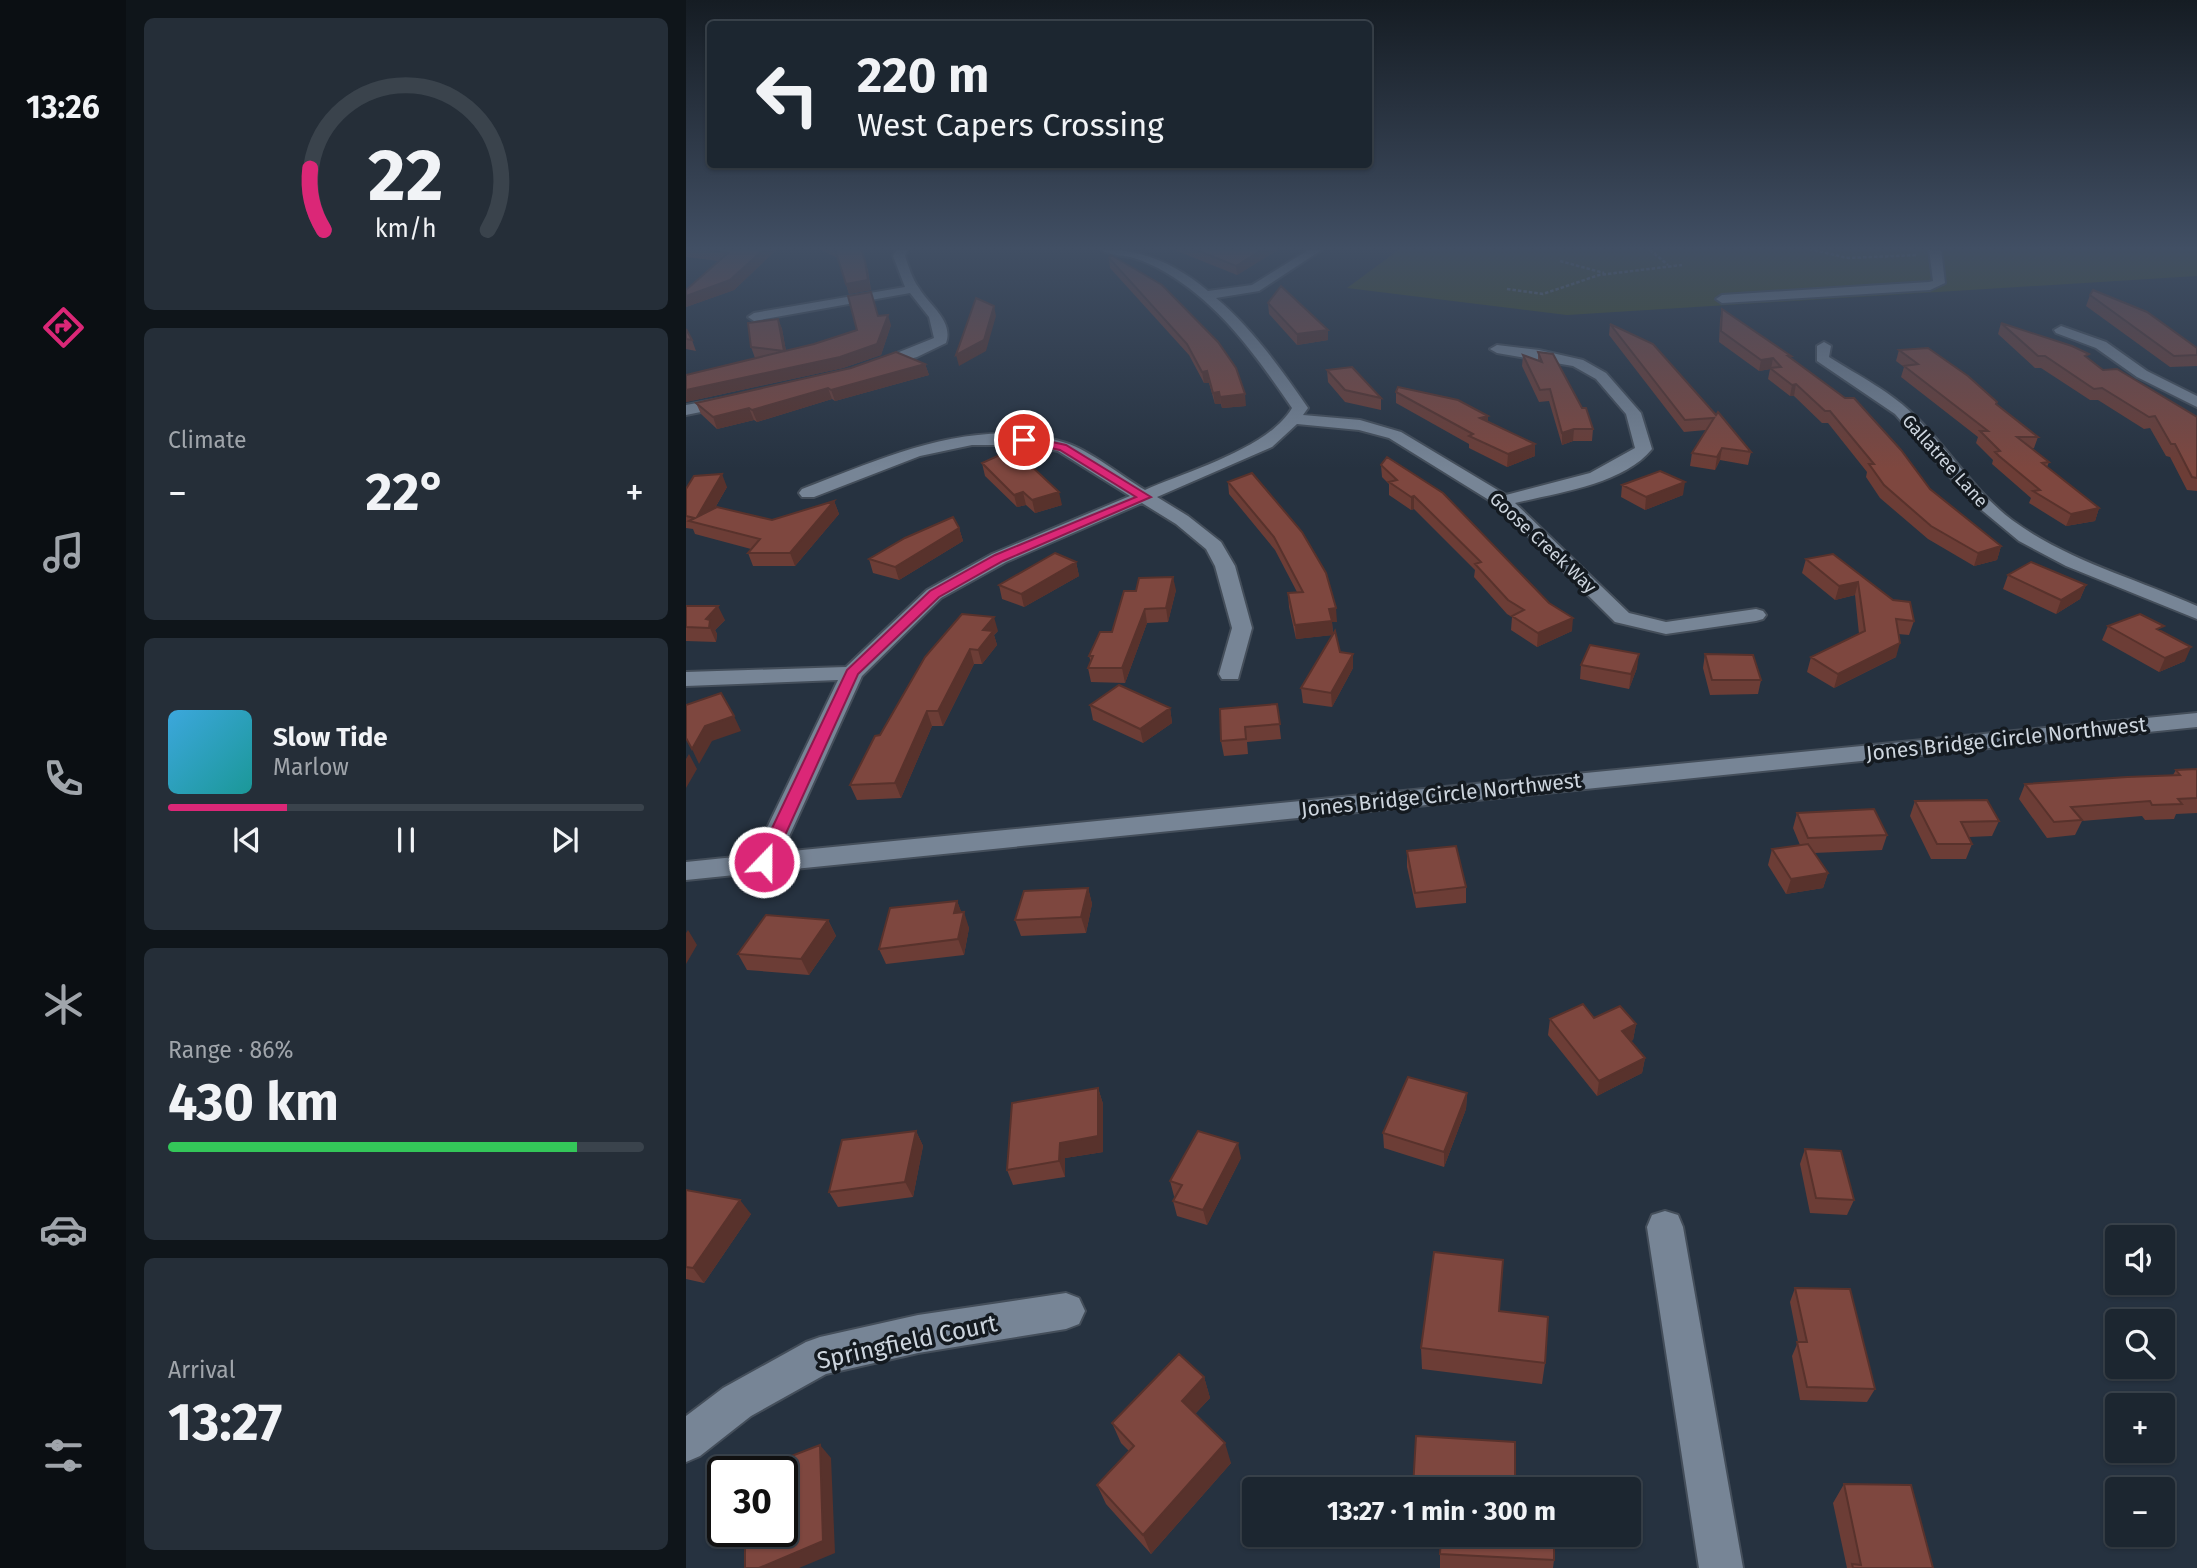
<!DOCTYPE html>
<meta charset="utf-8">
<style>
:root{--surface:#1c2630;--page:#252e38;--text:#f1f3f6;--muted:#a0a5ab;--line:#3a434c;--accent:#db2777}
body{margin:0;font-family:"Fira Sans",sans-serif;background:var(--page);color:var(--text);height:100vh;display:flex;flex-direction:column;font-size:26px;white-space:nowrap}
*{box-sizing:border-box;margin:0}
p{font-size:23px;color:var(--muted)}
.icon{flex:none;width:38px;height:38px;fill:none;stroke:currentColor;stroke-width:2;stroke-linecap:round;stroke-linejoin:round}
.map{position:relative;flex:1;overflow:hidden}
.sheet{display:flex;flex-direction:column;gap:18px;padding:18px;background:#0f151a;width:560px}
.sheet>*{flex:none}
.banner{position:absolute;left:21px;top:21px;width:665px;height:147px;border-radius:7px;box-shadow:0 2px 5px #0004,0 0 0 2px var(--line);background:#1c2630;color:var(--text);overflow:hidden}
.buttons{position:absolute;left:1419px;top:1225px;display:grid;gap:14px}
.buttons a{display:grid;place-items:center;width:70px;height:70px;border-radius:7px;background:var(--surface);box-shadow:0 2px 5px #0004,0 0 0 2px var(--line);font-size:35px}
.speed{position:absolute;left:21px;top:1456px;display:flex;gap:14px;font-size:35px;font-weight:700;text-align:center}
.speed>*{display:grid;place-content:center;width:91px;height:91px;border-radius:50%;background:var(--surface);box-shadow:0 2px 5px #0004,0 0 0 2px var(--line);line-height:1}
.speed .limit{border:4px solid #111;border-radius:10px;background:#fff;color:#111}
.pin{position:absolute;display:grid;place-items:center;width:60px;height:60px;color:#fff;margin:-30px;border:4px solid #fff;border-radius:50%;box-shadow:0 2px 7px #0007}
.me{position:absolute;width:77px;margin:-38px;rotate:22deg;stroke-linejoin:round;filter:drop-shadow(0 0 5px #0008)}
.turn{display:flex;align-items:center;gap:24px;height:147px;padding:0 35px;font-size:32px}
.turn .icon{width:91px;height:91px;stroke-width:2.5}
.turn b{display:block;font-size:49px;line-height:60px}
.big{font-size:52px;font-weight:700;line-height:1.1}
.sheet .card{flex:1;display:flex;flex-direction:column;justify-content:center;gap:10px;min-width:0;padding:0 24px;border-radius:10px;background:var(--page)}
.sheet .dial{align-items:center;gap:0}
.dial svg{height:182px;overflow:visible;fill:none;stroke:var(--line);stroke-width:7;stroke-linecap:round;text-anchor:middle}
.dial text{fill:var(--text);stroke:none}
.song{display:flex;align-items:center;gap:21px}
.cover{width:84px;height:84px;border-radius:10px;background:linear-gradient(135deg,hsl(200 70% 55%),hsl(180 70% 35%))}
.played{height:7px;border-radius:4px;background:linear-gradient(90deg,var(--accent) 25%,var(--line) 25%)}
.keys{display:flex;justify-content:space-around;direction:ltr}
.heat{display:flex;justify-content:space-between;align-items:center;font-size:38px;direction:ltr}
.charge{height:10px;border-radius:5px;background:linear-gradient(90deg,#34c759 86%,var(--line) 0)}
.trip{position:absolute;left:556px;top:1477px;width:399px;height:70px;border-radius:7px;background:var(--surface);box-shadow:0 2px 5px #0004,0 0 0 2px var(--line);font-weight:700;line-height:70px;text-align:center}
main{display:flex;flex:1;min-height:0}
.menu{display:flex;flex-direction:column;width:126px;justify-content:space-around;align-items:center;background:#0b0f13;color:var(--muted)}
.menu .icon{width:49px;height:49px}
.menu .on{color:var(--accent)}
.menu b{font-size:32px;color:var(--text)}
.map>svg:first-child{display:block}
.green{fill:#424c22}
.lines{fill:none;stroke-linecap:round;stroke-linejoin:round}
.minor-casing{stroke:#444e5a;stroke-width:4}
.path{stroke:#626d79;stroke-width:2.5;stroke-dasharray:3.5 2;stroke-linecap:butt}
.minor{fill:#778596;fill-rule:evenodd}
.wall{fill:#6c3d36}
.shaded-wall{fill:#58322c}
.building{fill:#7e473f;stroke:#58322c;stroke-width:2}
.route{fill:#db2777;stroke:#8e194d;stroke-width:2}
.labels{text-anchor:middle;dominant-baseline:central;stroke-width:7;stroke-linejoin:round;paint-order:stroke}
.far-street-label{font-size:18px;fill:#cdd5de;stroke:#141a20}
.street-label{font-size:21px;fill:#cdd5de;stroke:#141a20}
.near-street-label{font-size:24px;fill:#cdd5de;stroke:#141a20}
</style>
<main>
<nav class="menu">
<b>13:26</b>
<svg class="icon on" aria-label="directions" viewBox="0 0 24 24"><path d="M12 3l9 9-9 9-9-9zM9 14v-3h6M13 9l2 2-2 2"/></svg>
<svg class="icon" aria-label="music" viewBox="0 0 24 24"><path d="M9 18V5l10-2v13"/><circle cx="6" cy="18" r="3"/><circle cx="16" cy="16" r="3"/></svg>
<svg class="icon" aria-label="phone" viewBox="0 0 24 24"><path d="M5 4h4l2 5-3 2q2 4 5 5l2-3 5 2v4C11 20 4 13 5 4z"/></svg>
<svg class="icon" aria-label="climate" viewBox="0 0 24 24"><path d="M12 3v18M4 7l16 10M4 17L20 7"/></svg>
<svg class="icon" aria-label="car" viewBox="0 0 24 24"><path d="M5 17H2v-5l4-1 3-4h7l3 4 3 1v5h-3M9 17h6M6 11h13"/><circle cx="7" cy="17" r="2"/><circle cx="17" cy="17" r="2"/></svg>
<svg class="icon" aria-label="filters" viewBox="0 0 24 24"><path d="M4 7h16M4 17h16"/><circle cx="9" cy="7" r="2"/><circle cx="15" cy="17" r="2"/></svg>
</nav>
<section class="sheet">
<div class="card dial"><svg viewBox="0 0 100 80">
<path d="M14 69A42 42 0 1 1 86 69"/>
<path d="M14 69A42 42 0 0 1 8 42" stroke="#db2777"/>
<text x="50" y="56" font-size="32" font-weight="700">22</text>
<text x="50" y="72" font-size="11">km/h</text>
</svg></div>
<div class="card"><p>Climate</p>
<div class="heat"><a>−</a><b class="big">22°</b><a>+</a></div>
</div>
<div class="card">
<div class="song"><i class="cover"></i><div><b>Slow Tide</b><p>Marlow</p></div></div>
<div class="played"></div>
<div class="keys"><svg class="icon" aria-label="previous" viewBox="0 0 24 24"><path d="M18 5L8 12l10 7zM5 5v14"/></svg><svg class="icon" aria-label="pause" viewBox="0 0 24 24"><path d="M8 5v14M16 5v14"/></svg><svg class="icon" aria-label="next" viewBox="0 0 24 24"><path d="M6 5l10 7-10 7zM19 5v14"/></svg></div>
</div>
<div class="card"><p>Range · 86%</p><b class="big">430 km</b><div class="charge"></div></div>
<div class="card"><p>Arrival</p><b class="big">13:27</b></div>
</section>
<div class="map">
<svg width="1511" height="1568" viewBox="0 0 1511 1568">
<rect width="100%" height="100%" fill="#263240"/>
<path class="green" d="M714 249H1511V276L881 315 661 288Z"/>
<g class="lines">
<defs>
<path id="minor" d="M211 249H222L219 256C223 267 226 279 233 288 243 305 268 321 260 343L231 357 188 369 181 365 248 338 243 317 224 293 68 321 62 317 68 313 219 287 207 256Z
M414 249C456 249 490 264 522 291L566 285 624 249H637L573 291 530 298C566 328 595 369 622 408L617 415 674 420 715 432 820 495 904 473 949 448 940 414 910 379 887 366 811 353 804 349 811 345 853 350 897 360 920 373 955 413 966 449C938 484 871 493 829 503L943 613 980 622 1070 609 1077 611 1080 615 1077 619 1070 621 980 634 929 622 811 505 703 438 673 430 611 424 586 447 471 497 502 516 535 542 549 566 566 628 552 679H536L533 674 546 628 529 566 520 549 490 524 456 503 320 562 255 598 176 676 96 852 1511 713V727L0 880V862L68 855 152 680 0 686V672L160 667 241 590 306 554 444 496 372 451 343 445H286L234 456 128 497H116L113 493 116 489C198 458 290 414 380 443 403 450 437 477 459 490 502 471 583 448 606 408 571 357 534 304 479 272 469 266 456 260 444 257 434 255 422 255 414 249Z
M1243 249H1255L1259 283 1244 290 1036 303 1030 299 1036 295 1243 282 1247 281Z
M1375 326 1420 342 1461 371 1511 396V407L1451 377 1410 348 1370 333 1368 330Z
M1138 342 1145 346 1143 357C1173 376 1206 392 1231 418 1264 451 1289 492 1326 520 1382 561 1449 578 1511 606V619L1380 566 1333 541 1286 502 1209 414 1131 361V346Z
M44 397 52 402 49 405 0 415V405Z
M979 1211 992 1215 997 1227 1057 1568H1013L961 1227 966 1215Z
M380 1293 393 1298 399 1311 393 1324 380 1329 232 1353 140 1374 65 1416 14 1456 0 1462V1416L37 1388 120 1342 134 1337 232 1315Z"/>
</defs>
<use href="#minor" class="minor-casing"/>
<path class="path" d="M1123 249 1162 258 1231 255
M964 250 982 265
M874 261 918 273
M821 289 857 294 913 275 996 265"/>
<use href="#minor" class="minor"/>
</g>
<path class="wall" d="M0 249H91L48 290 0 307V290L33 261 0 257Z
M133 249H175L182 270 185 290 163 294 152 258Z
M486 249H593L551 275Z
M423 258 560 406 536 408 535 404H529L523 383H518L503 355 424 268Z
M1404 295 1511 348V366L1484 367 1400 306Z
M582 303 642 340 611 345 583 314Z
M1036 309 1105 356V358L1244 489 1315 546 1311 560 1288 566 1242 539 1194 498 1180 477 1181 472 1142 423H1136L1108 396H1104L1082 379 1084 369 1073 371 1033 342 1034 320Z
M192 316 205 325 195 355 157 368 0 402V375L69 358 65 347 92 319 96 329 100 351 128 344 171 330Z
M1315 323 1401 358 1417 370 1511 417V491L1501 490 1484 457 1480 456 1464 428 1458 429 1412 400H1404L1355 368H1349L1312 334Z
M924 324 1030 415 1065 452 1062 465 1034 460 1029 470 1004 466 1006 453 1020 430 998 432 923 335Z
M0 329 6 340 10 351 0 349Z
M1213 350 1310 405 1352 437 1348 448 1345 449 1363 462 1361 467 1413 508 1409 521 1380 526 1343 503 1345 498 1306 464 1307 460 1290 443 1292 437 1215 377 1218 367 1210 361Z
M852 352 907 429 906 441H887L876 445 863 401 853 402 836 366 837 355 852 361Z
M239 364 243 375 149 401 146 399 71 422 68 420 31 429 15 414 10 403Z
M641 370 695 398V410L659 402 642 382Z
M710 392 802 422 849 444V456L821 467 783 448V444L710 403Z
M296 463 376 505 349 513 340 505 331 507 299 476Z
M695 465 886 631 851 647 825 630 826 617 821 614 788 577 789 570 728 509 725 510 703 495V484L696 477Z
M566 473 651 622H646L647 634 654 652 667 668 646 707 617 703 615 688 646 635 610 639 603 607 602 593 611 592 589 550 543 494 542 482Z
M936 485 997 495 959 510 935 497Z
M41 487 29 508 86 520 148 501 153 514 109 566H67L62 553 65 549 9 534 7 529 0 528V489Z
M273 528 277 541 213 580 187 573 183 559Z
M1147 554 1228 621 1223 635 1212 634 1210 657 1148 688 1121 672 1125 657 1173 634 1169 595 1149 600 1116 573 1120 559Z
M390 562 393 576 338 607 316 599 313 585Z
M1322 575 1400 585 1394 599 1370 614 1317 589Z
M490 590 482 622 461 623 439 683 405 682 402 668 405 662 403 656 426 632 438 591Z
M0 606 39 620 29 630 31 634 30 642 0 641Z
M1422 626 1475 631 1499 661 1473 672 1416 640Z
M312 631 308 635 311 645 296 664H288L257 726H246L215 798 171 800 164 785 194 735 239 657Z
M1019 654 1075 680 1072 694 1024 695 1017 668Z
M895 665 951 668 943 689 894 679Z
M591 704 595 739 561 742 562 754 538 756 535 741Z
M404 705 484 708 486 723 457 743 407 720Z
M1511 769V813L1490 814 1488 819 1459 820 1456 816 1396 821 1389 835 1361 838 1333 799 1339 784 1487 775 1490 770Z
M1229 801 1313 821 1306 836 1283 837 1286 844 1280 859H1245L1224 816Z
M1111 813 1201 835 1196 850 1128 853 1142 873 1137 888 1100 894 1082 865 1086 849 1114 845 1107 828Z
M721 851 780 887V903L730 908 721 867Z
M402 888 406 904 400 933 335 936 329 920Z
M271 901 275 912 283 928 278 955 200 964 193 949Z
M142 920 150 936 123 975 61 970 52 954Z
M908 1018 950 1024 947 1040 944 1041 959 1058 956 1073 911 1096 862 1035 864 1019Z
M412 1088 417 1104V1152L379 1158V1177L327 1185 321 1170Z
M781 1093 780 1109 758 1167 698 1148 697 1133Z
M230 1131 237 1146 227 1197 152 1207 143 1192Z
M1119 1149 1168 1200 1161 1215 1124 1213 1114 1164Z
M555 1158 521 1225 491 1216 487 1201 489 1197 488 1196 484 1181Z
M0 1190 65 1214 18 1283 0 1279Z
M1109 1288 1189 1389 1181 1402 1114 1400 1106 1356 1112 1342 1104 1302Z
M813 1311 859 1363 856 1384 736 1369 735 1348Z
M518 1377 524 1398 509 1414 545 1463 465 1554 420 1504 411 1485 443 1451 435 1443 426 1423Z
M1158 1484 1247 1568H1161L1147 1503Z
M754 1554 868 1560 867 1568H754Z"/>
<path class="shaded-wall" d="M78 249H91L48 290 0 307V296Z
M577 249H593L551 275 550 266Z
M179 261 185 290 163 294 160 284Z
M308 306 310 316 300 351 273 366 270 355Z
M202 315 205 325 195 355 157 368 0 402V390L154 357Z
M92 319 96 329 102 362 98 351Z
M642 330V340L611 345V334Z
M1087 358 1085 369 1073 371 1075 360Z
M239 364 243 375 149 401 145 390Z
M521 371 523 383H518L516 372Z
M1110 384 1108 396H1104L1106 385Z
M142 388 146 399 71 422 66 410Z
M533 392 535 404H529L527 393Z
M559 394 560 406 536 408 534 397Z
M63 408 68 420 31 429 27 417Z
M802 416V427L794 418Z
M888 429 887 441 876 445V433Z
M849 444V456L821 467 822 454Z
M1036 448 1034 460 1029 470 1031 457Z
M36 474 41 487 19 525 11 517Z
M999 482 997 495 959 510 960 497Z
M337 492 340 505 331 507 328 495Z
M373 492 376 505 349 513 346 500Z
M728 496V509L725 510V497Z
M148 501 153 514 109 566 104 553Z
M1413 508 1409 521 1380 526 1385 514Z
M273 528 277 541 213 580 209 567Z
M1315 546 1311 560 1288 566 1292 553Z
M390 562 393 576 338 607 335 594Z
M487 577 490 590 482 622 480 608Z
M1172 582 1169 595 1149 600 1153 586Z
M1400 585 1394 599 1370 614 1375 600Z
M32 606 39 620 29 630 31 634 30 642 20 619Z
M650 608 651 622H646L647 635 610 639 609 625 643 609Z
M459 609 461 623 439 683 436 668Z
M308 617 312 631 308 635 311 645 296 664 292 650 297 630Z
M887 618 886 631 851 647 852 633Z
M1214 643 1210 657 1148 688 1152 674Z
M1505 647 1499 661 1473 672 1479 658Z
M284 649 288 664 257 726 252 711Z
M667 654V668L646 707 645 693Z
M953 654 951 668 943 689 945 674Z
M484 708 486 723 457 743 454 729Z
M241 711 246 726 215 798 209 783Z
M48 716 55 731 26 741 13 764 6 749 19 726Z
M3 754 11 769 0 788V759Z
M1142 873 1137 888 1100 894 1105 879Z
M402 888 406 904 400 933 395 917Z
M271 901 277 916 268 913Z
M278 912 283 928 278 955 272 939Z
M142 920 150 936 123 975 115 959Z
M2 930 11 945 0 964V933Z
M950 1024 947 1040 933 1046 936 1031Z
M959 1058 956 1073 911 1096 913 1081Z
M412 1088 417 1104V1152L379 1158V1177L373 1161 374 1143Z
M781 1093 780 1109 758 1167V1152Z
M230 1131 237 1146 227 1197 219 1182Z
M552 1143 555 1158 521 1225 517 1210Z
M54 1200 65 1214 18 1283 7 1268Z
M518 1377 524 1398 502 1421 496 1401Z
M539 1443 545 1463 465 1554 457 1535Z
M134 1445 145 1458 149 1553 113 1568H73Z"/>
<path class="building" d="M13 249H78L44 280 0 296V290L42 253Z
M149 249H175L179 261 182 280 160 284Z
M508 249H577L550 266Z
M425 255 476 285 532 342 550 368 559 394 534 397 533 392 527 393 521 371 516 372 501 344 423 258Z
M595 286 642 330 611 334 582 303Z
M1407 290 1461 312 1511 348V355L1488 356 1404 295Z
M185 292 192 316 202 315 191 344 154 357 0 390V375L128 344 171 330 162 296Z
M290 298 308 306 298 340 270 355Z
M1036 309 1105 356H1102L1159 398H1168L1215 450 1244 489 1315 546 1292 553 1245 526 1198 485 1183 464H1188L1144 411H1139L1110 384 1106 385 1084 368 1095 367 1087 358 1075 360 1035 331Z
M92 319 98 351 65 347 62 323Z
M1315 323 1386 346 1403 354 1399 356 1417 370 1431 369 1511 417V478L1506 477 1489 444H1485L1469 416 1463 417 1416 388 1408 389 1359 356H1352Z
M924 324 967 344 1030 415 1032 412 1065 452 1036 448 1031 457 1006 453 1028 418 999 420Z
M0 329 6 340 0 339Z
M1242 348 1282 376 1311 402 1310 404 1352 437H1331L1363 462 1356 463 1413 508 1385 514 1347 491 1354 490 1313 456 1309 452 1314 451 1294 431H1302L1218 366 1232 364 1213 350Z
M210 352 239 364 145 390 142 388 66 410 63 408 27 417 10 403 165 368Z
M852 352 867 354 896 408H900L907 429H888L876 433 864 389 854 390 837 355 856 362Z
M666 367 695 398 659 390 641 370Z
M712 387 772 400 802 416 794 418 849 444 822 454 783 436 787 434 710 392Z
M327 449 373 492 346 500 337 492 328 495 296 463Z
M701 457 757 493 863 603 887 618 852 633 826 616 838 610 822 600 789 564 795 562 728 496 725 497 703 482 711 480 695 465Z
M974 471 999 482 960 497 936 485Z
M566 473 616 532 640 573 650 608 643 609 646 621 609 625 602 593 617 592 588 537 542 482Z
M36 474 11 517 31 507 86 520 148 501 104 553H62L74 539 3 521 9 518 0 516V489L8 476Z
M267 517 273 528 209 567 183 559 219 538Z
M369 553 390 562 335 594 313 585Z
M1147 554 1207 600 1224 602 1228 621 1210 619 1214 643 1152 674 1125 657 1179 631 1172 582 1153 586 1120 559Z
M1345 562 1400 585 1375 600 1322 575Z
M487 577 480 608 459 609 436 668H402L407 656H403L414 632H426L438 591H450L453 578Z
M0 606H32L20 619 24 620 23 628 0 627Z
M276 614 308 617 297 630 307 631 292 650 284 649 252 711H241L209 783 164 785 189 736 194 735 239 657Z
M1454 614 1478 626 1471 629 1505 647 1479 658 1422 626Z
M649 631 654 652 667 654 645 693 615 688Z
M904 645 953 654 945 674 895 665Z
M1019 654 1067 655 1075 680H1026Z
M433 685 484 708 454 729 404 705Z
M35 693 48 716 19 726 6 749 0 738V705Z
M591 704 594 724 559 727 560 739 535 741 534 709Z
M1511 769V798L1492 799 1496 804 1466 805 1464 801 1385 807 1396 820 1368 822 1339 784 1441 777 1494 775 1490 770Z
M1301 800 1313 821 1275 822 1286 844H1251L1229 801Z
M1188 809 1201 835 1122 838 1111 813Z
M1122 844 1142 873 1105 879 1086 849Z
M770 846 780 887 729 893 721 851Z
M402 888 395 917 329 920 338 891Z
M271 901 268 913 278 912 272 939 193 949 204 908Z
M80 915 142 920 115 959 52 954Z
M897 1004 908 1018 934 1006 950 1024 936 1031 959 1058 913 1081 864 1019Z
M722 1077 781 1093 758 1152 697 1133Z
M412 1088V1136L374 1143 373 1161 321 1170 326 1103Z
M230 1131 219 1182 143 1192 156 1140Z
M512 1131 552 1143 517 1210 487 1201 496 1185 484 1181Z
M1119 1149 1155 1151 1168 1200 1130 1198Z
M0 1190 54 1200 7 1268 0 1267Z
M748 1252 817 1260 813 1311 862 1317 859 1363 735 1348Z
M1109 1288 1164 1289 1189 1389 1121 1387 1111 1342H1121Z
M493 1354 518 1377 496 1401 539 1443 457 1535 411 1485 448 1446 426 1423Z
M730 1436 829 1442V1483L867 1485V1489H757L727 1488Z
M134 1445 137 1541 73 1568H59V1531H96V1472H64Z
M1158 1484 1225 1485 1247 1568H1167L1166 1564 1175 1565Z
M755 1535H868V1560L754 1554Z"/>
<linearGradient id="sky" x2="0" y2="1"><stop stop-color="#151c23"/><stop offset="0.53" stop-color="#414f64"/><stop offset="1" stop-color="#414f64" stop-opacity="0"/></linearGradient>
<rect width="1511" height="469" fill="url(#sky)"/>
<path class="route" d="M338 436 380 445 465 497 317 561 253 597 172 674 87 862 84 866H72L70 862 161 670 244 591 309 555 450 497 374 450 334 442 332 440Z"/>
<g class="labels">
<g class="far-street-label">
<text transform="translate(1259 461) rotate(48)">Gallatree Lane</text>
<text transform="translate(857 543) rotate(43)">Goose Creek Way</text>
</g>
<g class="street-label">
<text transform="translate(1320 739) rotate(-6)">Jones Bridge Circle Northwest</text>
<text transform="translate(755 795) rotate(-6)">Jones Bridge Circle Northwest</text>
</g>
<g class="near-street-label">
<text transform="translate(221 1342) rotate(-12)">Springfield Court</text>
</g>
</g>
</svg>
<div class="buttons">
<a><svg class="icon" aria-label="sound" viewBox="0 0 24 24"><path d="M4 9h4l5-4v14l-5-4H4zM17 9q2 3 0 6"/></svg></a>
<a><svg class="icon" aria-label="search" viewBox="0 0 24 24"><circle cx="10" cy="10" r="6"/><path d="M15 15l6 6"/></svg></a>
<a>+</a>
<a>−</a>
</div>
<div class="speed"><div class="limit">30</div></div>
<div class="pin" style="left:338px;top:440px;background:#d93025"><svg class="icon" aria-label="arrive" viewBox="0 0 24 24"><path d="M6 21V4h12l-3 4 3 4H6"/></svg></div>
<svg class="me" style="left:78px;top:862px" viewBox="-20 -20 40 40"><circle r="17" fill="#db2777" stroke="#fff" stroke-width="3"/><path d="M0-11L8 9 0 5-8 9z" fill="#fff"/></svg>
<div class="trip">13:27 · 1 min · 300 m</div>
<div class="banner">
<div class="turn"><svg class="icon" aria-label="left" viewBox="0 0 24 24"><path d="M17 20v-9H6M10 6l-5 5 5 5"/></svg><div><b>220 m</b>West Capers Crossing</div></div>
</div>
</div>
</main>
